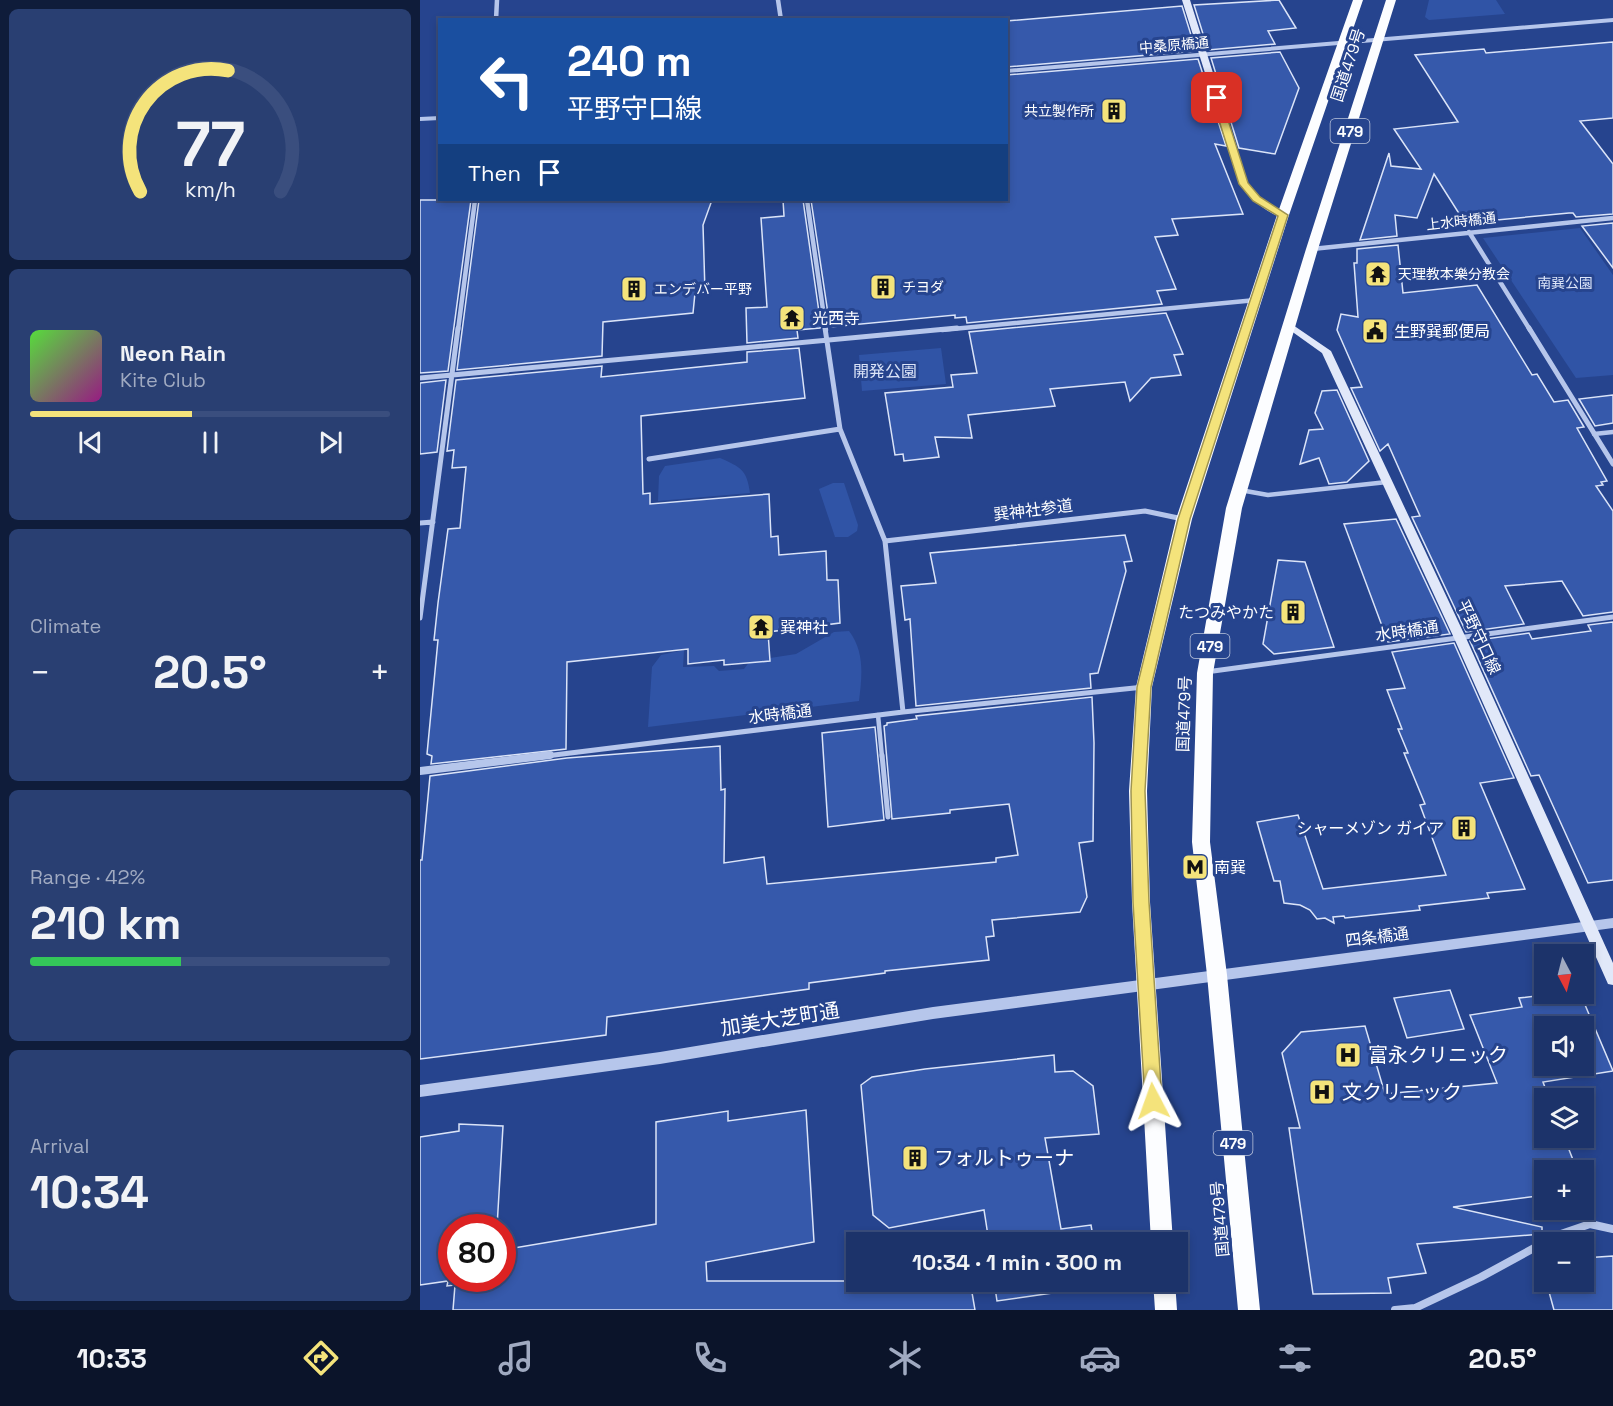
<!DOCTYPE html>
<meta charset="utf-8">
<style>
:root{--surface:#1c336a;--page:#293f72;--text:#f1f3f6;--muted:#a0aac1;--line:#3a4e7e;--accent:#f4e37b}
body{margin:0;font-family:"Space Grotesk","Noto Sans JP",sans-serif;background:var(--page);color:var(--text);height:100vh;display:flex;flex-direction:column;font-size:22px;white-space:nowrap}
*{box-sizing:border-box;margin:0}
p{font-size:20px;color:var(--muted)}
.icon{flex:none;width:33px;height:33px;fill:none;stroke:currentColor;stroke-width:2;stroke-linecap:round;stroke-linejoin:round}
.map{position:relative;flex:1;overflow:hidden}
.details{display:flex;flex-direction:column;gap:9px;padding:9px;background:#0f1c3a;width:420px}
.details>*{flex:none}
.top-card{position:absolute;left:18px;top:18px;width:570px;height:183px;border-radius:0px;box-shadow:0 3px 9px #0003,0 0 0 2px var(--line);background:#1a4fa0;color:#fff;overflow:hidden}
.needle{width:39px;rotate:173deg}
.fabs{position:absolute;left:1114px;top:944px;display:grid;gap:12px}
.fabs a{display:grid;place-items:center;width:60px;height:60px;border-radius:0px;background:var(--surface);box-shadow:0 3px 9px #0003,0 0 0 2px var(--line);font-size:30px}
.speed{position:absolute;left:18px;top:1214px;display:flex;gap:12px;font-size:30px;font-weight:700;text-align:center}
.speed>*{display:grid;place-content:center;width:78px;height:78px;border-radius:50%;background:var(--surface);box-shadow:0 3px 9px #0003,0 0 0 2px var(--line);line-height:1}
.speed .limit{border:9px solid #d22;background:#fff;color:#111}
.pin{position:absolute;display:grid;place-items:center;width:51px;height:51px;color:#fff;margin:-26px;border-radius:12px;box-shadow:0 3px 9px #0006}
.me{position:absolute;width:66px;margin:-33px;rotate:356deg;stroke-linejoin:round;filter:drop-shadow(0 0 4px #0008)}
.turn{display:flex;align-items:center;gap:21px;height:126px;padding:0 30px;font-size:27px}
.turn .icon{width:78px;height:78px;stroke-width:2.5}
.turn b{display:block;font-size:42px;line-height:51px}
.then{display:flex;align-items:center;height:57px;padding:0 30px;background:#0003;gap:12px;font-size:22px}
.big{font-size:45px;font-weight:700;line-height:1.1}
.details .widget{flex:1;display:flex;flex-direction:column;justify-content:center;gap:9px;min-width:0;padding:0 21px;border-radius:9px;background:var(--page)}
.details .dial{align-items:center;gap:0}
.dial svg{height:156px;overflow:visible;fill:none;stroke:var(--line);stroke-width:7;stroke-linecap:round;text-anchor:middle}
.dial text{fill:var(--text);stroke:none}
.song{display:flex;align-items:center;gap:18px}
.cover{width:72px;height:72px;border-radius:9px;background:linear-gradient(135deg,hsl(110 70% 55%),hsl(310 70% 35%))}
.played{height:6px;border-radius:3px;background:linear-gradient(90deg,var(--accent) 45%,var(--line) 45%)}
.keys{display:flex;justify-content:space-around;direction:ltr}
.heat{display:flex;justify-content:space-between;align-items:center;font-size:33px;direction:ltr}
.charge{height:9px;border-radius:4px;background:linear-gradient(90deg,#34c759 42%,var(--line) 0)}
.trip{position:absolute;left:426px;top:1232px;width:342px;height:60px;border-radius:0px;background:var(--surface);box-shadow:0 3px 9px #0003,0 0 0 2px var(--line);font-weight:700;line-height:60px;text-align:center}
.dock{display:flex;height:96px;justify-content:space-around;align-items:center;background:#0b142a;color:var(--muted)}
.dock .icon{width:42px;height:42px}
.dock .selected{color:var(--accent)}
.dock b{font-size:27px;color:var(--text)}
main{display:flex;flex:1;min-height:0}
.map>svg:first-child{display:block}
.green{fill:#3054a6}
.building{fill:#3659ab;stroke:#dbe4f8;stroke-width:1.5;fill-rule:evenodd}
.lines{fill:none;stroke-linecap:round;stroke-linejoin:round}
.service-far1{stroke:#b6c6eb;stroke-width:4.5}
.service{stroke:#b6c6eb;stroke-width:5}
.pedestrian{stroke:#b6c6eb;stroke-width:4.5}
.minor-far2{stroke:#b6c6eb;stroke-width:4.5}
.minor-far1{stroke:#b6c6eb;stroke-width:5}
.minor{stroke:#b6c6eb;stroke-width:8}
.tertiary{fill:#b6c6eb;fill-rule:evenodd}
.secondary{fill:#e1e8f9;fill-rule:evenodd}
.trunk{fill:#fcfdff;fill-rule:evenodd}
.route{fill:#f4e37b;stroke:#9f9450;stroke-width:1.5}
.labels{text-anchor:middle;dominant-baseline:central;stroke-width:6;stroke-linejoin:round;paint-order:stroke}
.far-street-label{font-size:14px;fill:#fff;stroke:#26448e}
.far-poi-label{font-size:14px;fill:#fff;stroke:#26448e;text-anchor:start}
.far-park-label{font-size:14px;fill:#dbe4f8;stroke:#26448e}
.shield{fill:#26448e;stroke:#bec7dd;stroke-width:1.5}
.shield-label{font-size:15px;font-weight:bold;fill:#fff}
.street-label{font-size:16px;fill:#fff;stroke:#26448e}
.poi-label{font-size:16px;fill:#fff;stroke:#26448e;text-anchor:start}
.park-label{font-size:16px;fill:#dbe4f8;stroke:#26448e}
.near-street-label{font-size:20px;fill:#fff;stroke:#26448e}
.near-poi-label{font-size:20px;fill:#fff;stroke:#26448e;text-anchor:start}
</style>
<main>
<section class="details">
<div class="widget dial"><svg viewBox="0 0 100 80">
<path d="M14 69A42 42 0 1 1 86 69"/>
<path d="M14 69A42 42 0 0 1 59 7" stroke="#f4e37b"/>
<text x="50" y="56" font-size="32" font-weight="700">77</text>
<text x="50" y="72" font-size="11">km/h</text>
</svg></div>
<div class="widget">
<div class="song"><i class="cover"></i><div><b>Neon Rain</b><p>Kite Club</p></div></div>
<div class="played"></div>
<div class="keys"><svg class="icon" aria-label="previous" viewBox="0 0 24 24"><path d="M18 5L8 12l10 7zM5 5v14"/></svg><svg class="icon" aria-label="pause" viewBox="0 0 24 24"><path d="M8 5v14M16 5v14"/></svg><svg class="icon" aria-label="next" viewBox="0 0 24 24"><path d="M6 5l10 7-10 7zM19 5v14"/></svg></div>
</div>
<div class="widget"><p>Climate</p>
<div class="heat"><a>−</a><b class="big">20.5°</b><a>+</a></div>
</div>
<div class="widget"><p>Range · 42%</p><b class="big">210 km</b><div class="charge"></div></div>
<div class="widget"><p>Arrival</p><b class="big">10:34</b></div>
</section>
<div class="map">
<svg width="1193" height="1310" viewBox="0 0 1193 1310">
<rect width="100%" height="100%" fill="#26448e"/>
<path class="green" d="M1009 0H1076L1085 14 1009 20 1005 17Z
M1160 228 1193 275V375L1156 378 1063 238Z
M521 348 526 384 442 391 439 355Z
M300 458C320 467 327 469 330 493L238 501 239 476 245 466Z
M413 483H424L438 525 437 531 428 537H415L399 489Z
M429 631C445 652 442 676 439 701L228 727 232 667 241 655 264 650 263 667 294 666 299 671 324 669 330 661 376 654 414 632Z"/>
<path class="building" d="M859 0 876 28 848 31 855 44 788 50 774 5Z
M762 6 776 51 586 67V21Z
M1193 42V118L1160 121 1193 164V214L1156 217 1153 213H1149L1045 223 1014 174 997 218 975 215 977 236 940 240 969 153 971 166 1001 169 974 129 1038 122 995 55 1064 49 1066 53Z
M860 52 879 88 855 154 819 148 791 58Z
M778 59 806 146 795 144 823 214 752 219 758 235 735 237 756 289 737 291 742 304 547 323 546 317 535 318V315L410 327 391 200H586V75Z
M0 200H51L28 371 0 373Z
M59 200H292L283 225 285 292 275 293 273 313 183 322 182 356 37 370Z
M363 200H383L401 326 400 328 377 330 378 338 327 343 326 308 347 307 341 218 364 216Z
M1193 223V268L1162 226Z
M978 245 983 293 1057 285 1112 375 1117 374 1134 402 1148 400 1164 427 1157 428 1187 481 1181 482 1183 485 1176 486 1193 511V612L1163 616 1142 581 1085 586 1104 624 1046 632 992 517 1000 516 968 444 960 451 931 388 942 387 917 330 921 314 938 317 934 263H937V249Z
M746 313 763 354 754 355 761 375 731 378 710 401 705 382 630 389 635 406 548 415 552 438 515 437 519 457 484 461 483 454 475 455 465 393 533 387 531 375 557 373 549 332Z
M379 348 385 398 221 416 223 494 230 493V504L349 494 351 537 358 536 359 555 406 551 407 580H418L420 623 348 632 350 661 304 665V660L268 664V649L147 662 146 749 11 764 12 756 7 754 18 640H14L18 603 28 529 40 528 46 467 32 468 34 450 27 451 36 380 182 366 181 377 327 362V352Z
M26 380 17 452 0 454V383Z
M917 390 949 461 927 482 909 484 899 458 880 464 889 430 903 429 895 413 902 391Z
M1193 395V423L1175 426 1159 399Z
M976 519 1030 634 968 642 924 524Z
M705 535 712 561 704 562 706 571 678 673 670 674 671 688 496 706 490 619 485 620 481 586 516 583 510 553Z
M858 560 885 562 914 647 854 654 843 644Z
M1193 622V880L1168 883 1119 775 1111 776 1050 641 1109 633 1112 639 1171 631 1168 625Z
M1034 643 1094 778 1060 783 1105 889 1067 893 1069 898 999 906 1000 910 925 918 924 916 913 917 914 923 905 918 897 919 890 910 880 905 864 903 860 881H854L837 822 878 815 903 889 1026 875 1000 805 1005 804 984 753H988L978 729H982L967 690 985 688 972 652Z
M672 697 674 743 673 841 659 843 667 897 660 912 572 920 574 936 566 937 569 960 465 971V973L389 983V989L187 1017 186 1035 0 1059V860H2L10 776 147 758 300 746 301 790 305 789 304 863 344 857 347 884 576 862V858L598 855 589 804 530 810V813L472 819 464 726 467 725V723L497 719 496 716Z
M455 727 464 820 408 827 402 733Z
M1030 990 1044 1029 987 1038 974 998Z
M1140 993H1160L1193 1071 1123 1082 1129 1098H1125V1137H1144L1157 1170H1125V1195L1033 1207 1122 1227V1234L997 1244 1006 1273 968 1278 971 1293 893 1294 869 1128H880L862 1053 881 1032 945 1026 965 1094 1077 1083 1050 1015 1102 1007 1099 998ZM1125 1026H1164V1065H1125Z
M634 1055 635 1072 653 1071 673 1086 679 1134 625 1138 641 1229 671 1225 674 1242H569L564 1210 469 1228 453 1215 441 1085 452 1077 505 1069Z
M386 1110 394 1242 286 1262 287 1281H550L555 1310H33L35 1285 27 1286 28 1281 0 1285V1137L39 1131V1124L83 1126 77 1227H32V1278H82V1250L236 1224V1122L308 1111V1121Z
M1193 1256V1310H1134L1126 1281H1164V1258Z
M574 1281H681V1286L577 1301Z"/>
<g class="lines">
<path class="service-far1" d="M1174 434 1193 432
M458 715 462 757"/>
<path class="service" d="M462 755 468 817"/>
<path class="pedestrian" d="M820 490 848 495 967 482"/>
<path class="minor-far2" d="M358 0 361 20
M76 20 77 0
M387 200 406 330
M1049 232 1110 330
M892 249 1193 218
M38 330 55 200
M522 330 836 300"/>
<path class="minor-far1" d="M405 328 420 429 465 541 483 712
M1109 328 1193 464
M0 378 537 328
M229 459 420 429
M0 523 13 522
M465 541 725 511 763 519
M0 618 38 328
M786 672 1193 617
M118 757 483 712 724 687"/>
<path class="minor" d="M0 771 130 755
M975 1310 995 1308 1061 1277 1138 1235 1170 1224 1193 1229"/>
<path class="tertiary" d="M1193 18V22L586 73V69Z
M20 116V120L0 121V117Z
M1193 918V928L513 1019 240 1064 0 1097V1085L240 1052 513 1007Z"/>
<path class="secondary" d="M762 0H770L828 184 839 197 866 213V217C850 218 829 196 820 184Z
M870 323 911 351 1046 638 1193 963V985L1188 984 1034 638 902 353 867 328V324Z"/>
<path class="trunk" d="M933 0H943L869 215 772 519 732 687 727 791 730 902 753 1242H731L712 902 709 791 716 687 756 519 857 215Z
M966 0H976L898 249 822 508 793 673 790 842 807 975 840 1310H818L787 975 772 842 777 673 806 508 886 249Z
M733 1281H755L757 1310H735Z"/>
</g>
<path class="route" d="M794 96 801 98 828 183 840 197 868 215 770 519 731 687 725 791 729 902 742 1101 739 1107 733 1109 727 1107 725 1101 713 902 711 791 717 687 758 519 858 216 833 201 819 184 792 98Z"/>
<defs>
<symbol id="building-square" viewBox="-11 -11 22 22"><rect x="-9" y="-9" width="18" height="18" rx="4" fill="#f4e37b" stroke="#26448e"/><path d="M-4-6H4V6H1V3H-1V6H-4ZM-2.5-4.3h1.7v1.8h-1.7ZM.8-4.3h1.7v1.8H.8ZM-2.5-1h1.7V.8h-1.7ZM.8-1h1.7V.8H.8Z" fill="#111"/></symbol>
<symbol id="temple-square" viewBox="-11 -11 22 22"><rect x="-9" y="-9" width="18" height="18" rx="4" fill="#f4e37b" stroke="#26448e"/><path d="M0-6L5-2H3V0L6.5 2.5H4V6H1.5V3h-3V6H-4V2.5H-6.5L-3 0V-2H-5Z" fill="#111"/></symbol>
<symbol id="civic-square" viewBox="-11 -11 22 22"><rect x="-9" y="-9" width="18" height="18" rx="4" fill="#f4e37b" stroke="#26448e"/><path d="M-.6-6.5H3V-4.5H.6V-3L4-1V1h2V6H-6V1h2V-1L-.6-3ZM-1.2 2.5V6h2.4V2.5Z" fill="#111"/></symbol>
<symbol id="metro-square" viewBox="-11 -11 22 22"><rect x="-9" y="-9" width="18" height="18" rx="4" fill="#f4e37b" stroke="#26448e"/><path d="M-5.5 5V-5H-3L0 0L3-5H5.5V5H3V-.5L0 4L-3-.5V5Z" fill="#111"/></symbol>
<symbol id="hospital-square" viewBox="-11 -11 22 22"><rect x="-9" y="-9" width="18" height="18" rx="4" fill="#f4e37b" stroke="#26448e"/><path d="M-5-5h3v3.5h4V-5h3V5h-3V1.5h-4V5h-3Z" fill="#111"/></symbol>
</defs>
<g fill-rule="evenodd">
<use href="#building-square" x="679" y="96" width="30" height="30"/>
<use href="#temple-square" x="943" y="259" width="30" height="30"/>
<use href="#building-square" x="448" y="272" width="30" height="30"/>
<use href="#building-square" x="199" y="274" width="30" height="30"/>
<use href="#temple-square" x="357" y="303" width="30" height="30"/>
<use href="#civic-square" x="940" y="316" width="30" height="30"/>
<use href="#building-square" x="858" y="597" width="30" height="30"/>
<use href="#temple-square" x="326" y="612" width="30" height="30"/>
<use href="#building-square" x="1029" y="813" width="30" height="30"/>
<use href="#metro-square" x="760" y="852" width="30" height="30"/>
<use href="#hospital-square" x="913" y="1040" width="30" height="30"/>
<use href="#hospital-square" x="887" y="1077" width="30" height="30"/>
<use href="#building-square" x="480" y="1143" width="30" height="30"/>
</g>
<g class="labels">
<g class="far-street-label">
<text transform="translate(754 45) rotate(-5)">中桑原橋通</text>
<text transform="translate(1041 221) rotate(-6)">上水時橋通</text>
</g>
<g class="far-poi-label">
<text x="674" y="111" text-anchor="end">共立製作所</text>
<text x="978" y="274">天理教本樂分教会</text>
<text x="482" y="287">チヨダ</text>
<text x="234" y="289">エンデバー平野</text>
</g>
<g class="far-park-label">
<text x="1145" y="283">南巽公園</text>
</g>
<g class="shield">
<rect x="910.5" y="119" width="39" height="24" rx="4.5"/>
<rect x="770.5" y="634" width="39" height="24" rx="4.5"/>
<rect x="793.5" y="1131" width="39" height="24" rx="4.5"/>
</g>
<g class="shield-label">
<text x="930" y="131">479</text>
<text x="790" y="646">479</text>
<text x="813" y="1143">479</text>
</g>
<g class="street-label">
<text transform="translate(928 65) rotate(-72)">国道479号</text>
<text transform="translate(613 510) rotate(-7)">巽神社参道</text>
<text transform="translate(987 631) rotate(-8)">水時橋通</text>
<text transform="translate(1059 637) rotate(65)">平野守口線</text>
<text transform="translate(360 714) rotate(-7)">水時橋通</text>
<text transform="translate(764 714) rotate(-88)">国道479号</text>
<text transform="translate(957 937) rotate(-7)">四条橋通</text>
<text transform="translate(800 1219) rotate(-95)">国道479号</text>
</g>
<g class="poi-label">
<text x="392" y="318">光西寺</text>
<text x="974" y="331">生野巽郵便局</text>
<text x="854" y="612" text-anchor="end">たつみやかた</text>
<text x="360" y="627">巽神社</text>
<text x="1024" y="828" text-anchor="end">シャーメゾン ガイア</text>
<text x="794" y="867">南巽</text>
</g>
<g class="park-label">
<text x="465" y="371">開発公園</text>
</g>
<g class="near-street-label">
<text transform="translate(360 1019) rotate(-9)">加美大芝町通</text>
</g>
<g class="near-poi-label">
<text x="948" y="1055">富永クリニック</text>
<text x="922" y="1092">文クリニック</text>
<text x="514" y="1158">フォルトゥーナ</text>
</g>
</g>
</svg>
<div class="fabs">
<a><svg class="needle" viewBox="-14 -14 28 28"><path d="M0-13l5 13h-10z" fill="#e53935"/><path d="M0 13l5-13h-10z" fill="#a0aac1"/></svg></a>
<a><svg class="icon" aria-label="sound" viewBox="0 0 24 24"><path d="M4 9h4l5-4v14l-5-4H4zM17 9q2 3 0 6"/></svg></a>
<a><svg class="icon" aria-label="layers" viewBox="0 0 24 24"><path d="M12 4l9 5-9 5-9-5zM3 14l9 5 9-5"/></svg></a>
<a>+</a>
<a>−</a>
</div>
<div class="speed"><div class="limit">80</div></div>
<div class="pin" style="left:797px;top:98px;background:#d93025"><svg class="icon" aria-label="arrive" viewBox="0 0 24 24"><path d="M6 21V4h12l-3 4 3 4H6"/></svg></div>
<svg class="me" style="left:733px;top:1101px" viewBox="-20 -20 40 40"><path d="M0-17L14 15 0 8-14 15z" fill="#f4e37b" stroke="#fff" stroke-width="4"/></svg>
<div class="trip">10:34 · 1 min · 300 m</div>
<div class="top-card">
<div class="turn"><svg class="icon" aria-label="left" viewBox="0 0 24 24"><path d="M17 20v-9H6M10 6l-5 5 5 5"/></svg><div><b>240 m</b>平野守口線</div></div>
<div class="then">Then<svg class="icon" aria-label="arrive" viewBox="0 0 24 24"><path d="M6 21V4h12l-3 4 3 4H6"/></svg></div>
</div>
</div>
</main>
<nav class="dock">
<b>10:33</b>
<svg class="icon selected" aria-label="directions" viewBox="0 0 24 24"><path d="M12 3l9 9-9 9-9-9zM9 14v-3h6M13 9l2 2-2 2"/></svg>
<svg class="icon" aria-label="music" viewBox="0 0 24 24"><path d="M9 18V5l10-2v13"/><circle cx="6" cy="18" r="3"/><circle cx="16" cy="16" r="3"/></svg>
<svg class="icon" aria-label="phone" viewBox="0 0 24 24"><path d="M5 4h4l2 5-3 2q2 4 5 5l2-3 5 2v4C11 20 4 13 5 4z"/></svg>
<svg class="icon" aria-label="climate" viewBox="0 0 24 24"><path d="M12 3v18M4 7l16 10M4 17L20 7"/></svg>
<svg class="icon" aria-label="car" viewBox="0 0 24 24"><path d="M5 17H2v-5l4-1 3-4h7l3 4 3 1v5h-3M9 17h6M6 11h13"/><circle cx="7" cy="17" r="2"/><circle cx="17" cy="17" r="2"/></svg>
<svg class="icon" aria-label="filters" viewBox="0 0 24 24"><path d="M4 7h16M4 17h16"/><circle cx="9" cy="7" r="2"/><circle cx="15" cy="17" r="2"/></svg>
<b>20.5°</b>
</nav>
